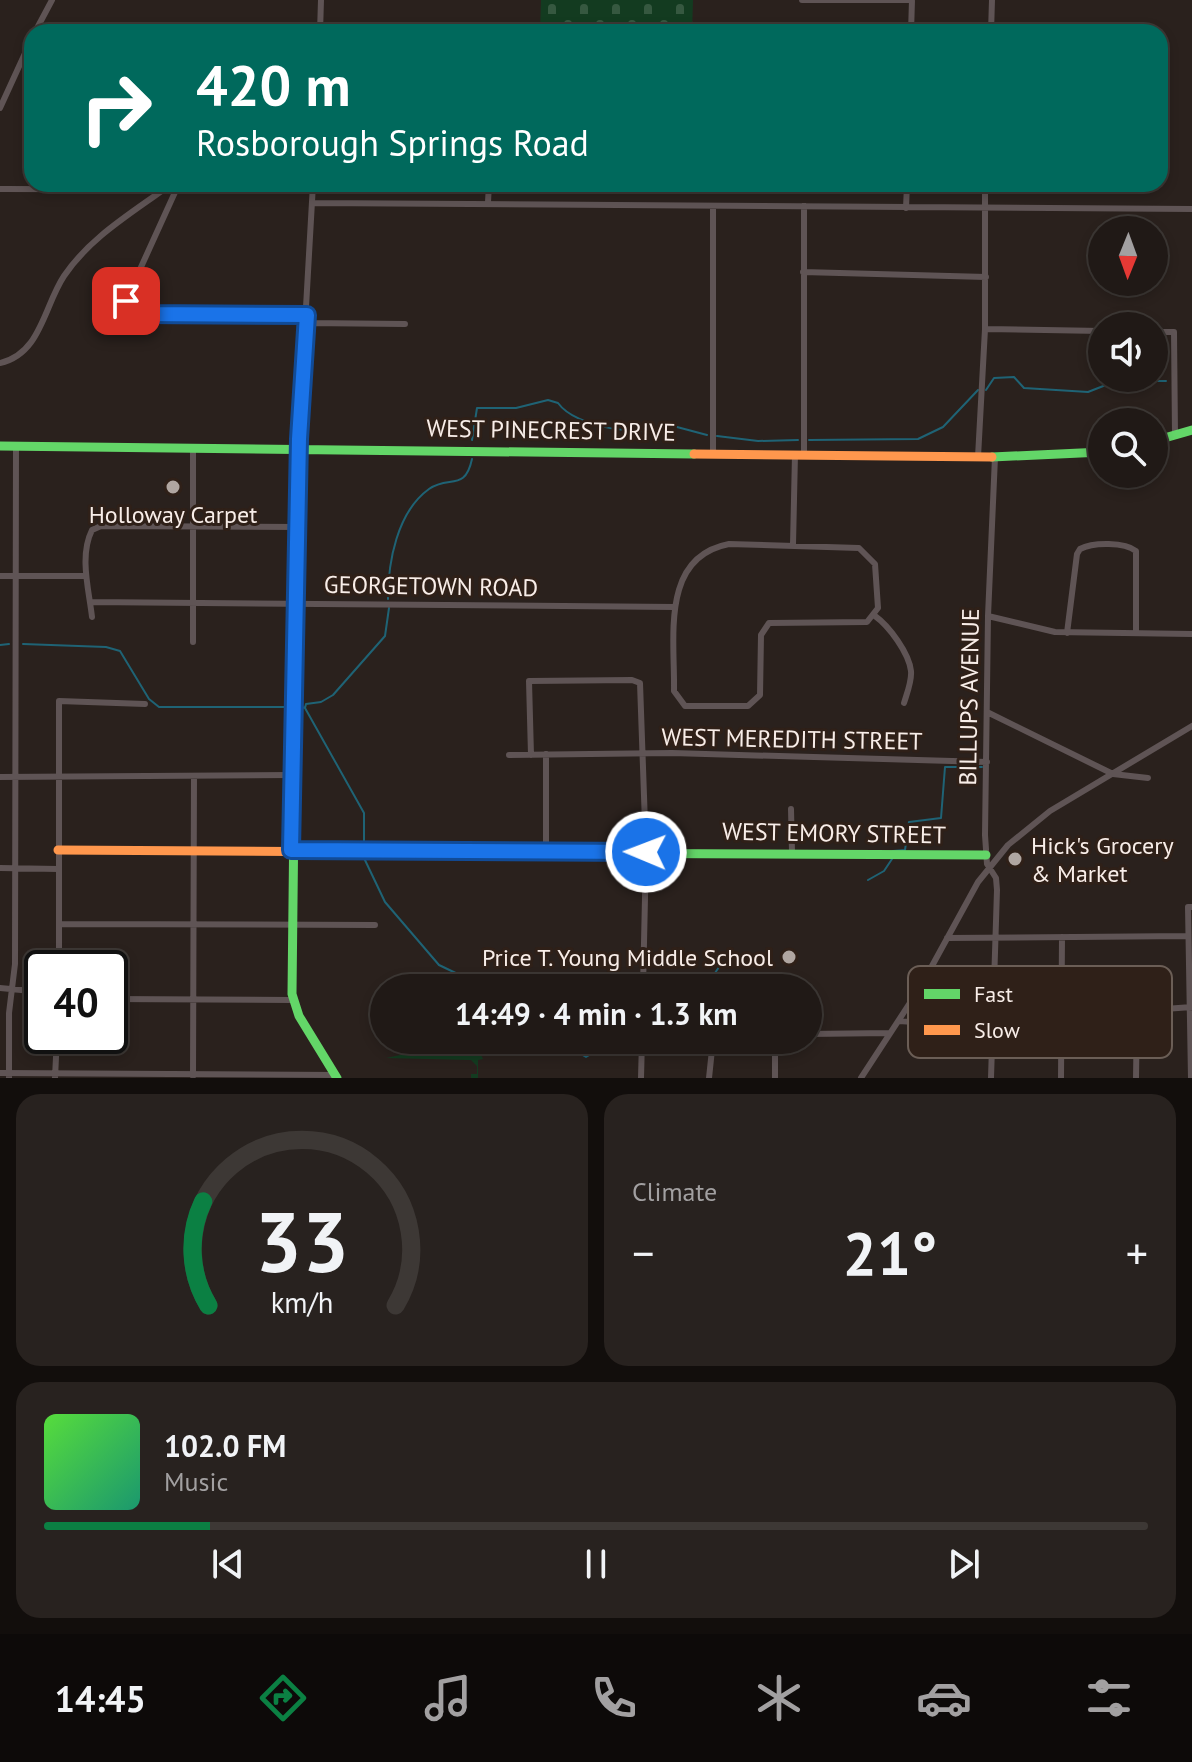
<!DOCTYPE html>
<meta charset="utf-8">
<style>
:root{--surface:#201916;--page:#28221f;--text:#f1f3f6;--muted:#a2a0a1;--line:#3d3835;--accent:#0b8043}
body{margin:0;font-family:"PT Sans",sans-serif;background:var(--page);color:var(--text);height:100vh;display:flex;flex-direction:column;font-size:30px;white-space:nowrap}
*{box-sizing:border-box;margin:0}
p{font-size:26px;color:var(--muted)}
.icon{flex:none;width:44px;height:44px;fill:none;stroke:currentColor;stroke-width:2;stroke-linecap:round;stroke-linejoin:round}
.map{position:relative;height:1078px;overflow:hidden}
.side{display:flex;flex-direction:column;gap:16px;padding:16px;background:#120e0c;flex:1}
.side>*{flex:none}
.top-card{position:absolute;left:24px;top:24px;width:1144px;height:168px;border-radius:24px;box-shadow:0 4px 12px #0003,0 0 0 2px var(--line);background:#00695c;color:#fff;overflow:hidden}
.needle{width:52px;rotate:181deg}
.controls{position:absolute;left:1088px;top:216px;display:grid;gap:16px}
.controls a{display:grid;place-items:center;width:80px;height:80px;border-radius:50%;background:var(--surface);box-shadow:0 4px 12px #0003,0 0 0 2px var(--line);font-size:40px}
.speed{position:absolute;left:24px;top:950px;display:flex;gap:16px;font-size:40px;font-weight:700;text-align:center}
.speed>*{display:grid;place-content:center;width:104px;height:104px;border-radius:50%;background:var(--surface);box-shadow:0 4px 12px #0003,0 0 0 2px var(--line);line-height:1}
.speed .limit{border:4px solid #111;border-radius:12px;background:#fff;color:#111}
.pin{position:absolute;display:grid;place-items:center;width:68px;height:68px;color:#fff;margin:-34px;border-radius:16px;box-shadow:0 4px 12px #0006}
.me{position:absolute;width:88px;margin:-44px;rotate:271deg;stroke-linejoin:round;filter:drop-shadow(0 0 6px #0008)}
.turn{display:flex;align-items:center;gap:28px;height:168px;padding:0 40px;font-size:36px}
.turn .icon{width:104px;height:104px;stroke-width:2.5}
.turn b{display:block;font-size:56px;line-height:68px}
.big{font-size:60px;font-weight:700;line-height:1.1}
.side .tile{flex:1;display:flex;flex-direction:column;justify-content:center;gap:12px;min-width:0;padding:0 28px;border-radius:24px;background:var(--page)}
.side .dial{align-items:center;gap:0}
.dial svg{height:208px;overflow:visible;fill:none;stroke:var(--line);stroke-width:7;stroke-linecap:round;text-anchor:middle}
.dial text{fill:var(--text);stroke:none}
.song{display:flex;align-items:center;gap:24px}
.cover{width:96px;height:96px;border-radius:12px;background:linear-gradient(135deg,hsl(110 70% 55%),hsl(160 70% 35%))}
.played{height:8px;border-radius:4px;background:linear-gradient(90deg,var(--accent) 15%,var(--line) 15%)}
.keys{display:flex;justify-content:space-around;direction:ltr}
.heat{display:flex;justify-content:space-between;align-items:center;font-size:44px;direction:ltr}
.side .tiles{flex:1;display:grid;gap:16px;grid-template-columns:1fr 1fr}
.tile:last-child{grid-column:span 2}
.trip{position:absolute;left:370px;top:974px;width:452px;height:80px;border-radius:40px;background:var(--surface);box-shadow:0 4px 12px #0003,0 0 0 2px var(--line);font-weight:700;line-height:80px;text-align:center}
.menu{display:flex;height:128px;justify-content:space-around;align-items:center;background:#0d0a09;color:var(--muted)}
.menu .icon{width:56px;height:56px}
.menu .active{color:var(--accent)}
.menu b{font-size:36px;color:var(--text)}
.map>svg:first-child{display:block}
.grass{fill:url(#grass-tufts)}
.cemetery{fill:url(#cemetery-stones)}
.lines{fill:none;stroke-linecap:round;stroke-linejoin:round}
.stream{stroke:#1f6375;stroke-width:2}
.street{stroke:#5f5455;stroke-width:6}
.fast{stroke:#63d668;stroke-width:9}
.slow{stroke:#ff974d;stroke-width:9}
.route-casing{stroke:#114b97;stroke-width:20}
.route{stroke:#1a73e8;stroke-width:14}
.poi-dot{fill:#b0a6a1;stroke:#2f2018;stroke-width:3}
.labels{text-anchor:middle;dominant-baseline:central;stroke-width:6;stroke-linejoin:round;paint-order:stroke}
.street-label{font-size:24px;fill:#f8ede8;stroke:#2f2018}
.poi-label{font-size:24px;fill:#f8ede8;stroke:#2f2018}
.key{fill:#2f2018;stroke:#6b5e56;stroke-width:2}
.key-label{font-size:22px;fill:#f8ede8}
</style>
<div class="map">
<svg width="1192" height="1078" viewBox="0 0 1192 1078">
<defs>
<pattern id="grass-tufts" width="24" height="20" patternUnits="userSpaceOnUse" patternTransform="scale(2)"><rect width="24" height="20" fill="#133b20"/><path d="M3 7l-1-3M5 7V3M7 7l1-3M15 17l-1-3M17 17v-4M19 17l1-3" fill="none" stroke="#365840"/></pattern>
<pattern id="cemetery-stones" width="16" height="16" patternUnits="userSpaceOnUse" patternTransform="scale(2)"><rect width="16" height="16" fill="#133b20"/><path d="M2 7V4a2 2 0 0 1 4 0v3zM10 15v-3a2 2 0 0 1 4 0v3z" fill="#365840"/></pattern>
</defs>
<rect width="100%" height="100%" fill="#2a211d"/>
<path class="grass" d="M400 1040 475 1042 483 1059 478 1060V1078H471V1074H477V1066L471 1060 386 1058 415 1052 399 1044Z"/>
<path class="cemetery" d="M541 0H693L692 32H540Z"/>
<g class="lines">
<path class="stream" d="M986 390 994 378 1014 377 1024 388 1088 392 1116 381H1166
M677 427 707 435
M717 436 758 441 798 440
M472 440 477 408H516L548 400 558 403C576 428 641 437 670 427
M809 440 918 439 943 427 978 390
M388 599C388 562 397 512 429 489 449 475 465 492 472 459
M23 644 106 647 120 651 149 699 159 707H285
M0 645 9 644
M301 707 305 708 364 813V844
M305 708 306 704 321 702 333 695 385 636 389 608
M893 851 905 850 909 822 941 818 945 767H982
M364 858 385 902 439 965 487 988
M868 880 884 871 892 859
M671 987 672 988
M705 988 719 967
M556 1040 586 1057 615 1040"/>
<path class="street" d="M802 0H912
M35 32 52 0
M320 32 321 0
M911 32 912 0
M991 32 992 0
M0 108 32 38
M0 189 313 190
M176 190 127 298 128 309 141 314 307 315
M488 202 489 184
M312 203 1192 209
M906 208 907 184
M803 272 986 277
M307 323 405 324
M985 329 1102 331
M1154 332H1174L1175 435
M0 363C41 354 44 306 64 276 89 239 127 216 163 190
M298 448 313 184
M713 452V207
M804 454V206
M978 457 985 329V184
M729 544 859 548 875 564 878 608 867 622 769 623 761 635 760 695 748 706H685L674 691C675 638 660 557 729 544Z
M793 545 795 454
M0 576H86
M90 602 675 607
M875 616C889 626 909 653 911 671 912 681 907 693 904 703
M988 616 1055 632 1192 634
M92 617C89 590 79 556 92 530L101 526 297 527
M1067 633 1077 554 1080 549C1093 542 1125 542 1136 551V633
M193 642V447
M987 712 1113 774 1148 778
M546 754V851
M509 755 672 753 987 762
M531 755 529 681 632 680 640 683 646 852 643 988
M0 777 292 775
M791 809 792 852
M0 868 58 869
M60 924 375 925
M947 938 1188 936
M59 968V701L145 704
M0 988 42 992
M110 999 292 1000
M992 1002 1137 1011 1192 1007
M899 1021 991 1027
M808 1034 890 1033
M0 1073 336 1075
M193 1076 194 776
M9 1078V1013L15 964 16 446
M55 1078 57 1036
M641 1078 642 1040
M709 1078 713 1040
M775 1078V1040
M861 1078 921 986 978 882 1008 845 1050 811 1192 726
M991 1078 997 890 996 878 987 864 985 835 988 616 995 457
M1061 1078 1062 937
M1136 1078 1137 1011
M1191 1078 1188 907H1192"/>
<path class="fast" d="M1154 441 1192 430
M0 446 694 454
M298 448 292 994 299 1016 337 1078
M992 457 1102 452
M528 853 986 855"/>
<path class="slow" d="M694 454 992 457
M58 850 528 853"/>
</g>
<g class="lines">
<defs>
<path id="route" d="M126 301 132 312 141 314 307 315 299 439 291 850 646 852"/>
</defs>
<use href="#route" class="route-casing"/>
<use href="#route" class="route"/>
</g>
<g class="poi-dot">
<circle cx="173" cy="487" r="8"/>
<circle cx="1015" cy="859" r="8"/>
<circle cx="789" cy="957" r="8"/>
</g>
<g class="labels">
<g class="street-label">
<text transform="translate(551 430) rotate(1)">WEST PINECREST DRIVE</text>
<text transform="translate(431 586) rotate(1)">GEORGETOWN ROAD</text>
<text transform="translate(969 697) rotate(-89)">BILLUPS AVENUE</text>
<text transform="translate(792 739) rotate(1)">WEST MEREDITH STREET</text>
<text transform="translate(834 833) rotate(1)">WEST EMORY STREET</text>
</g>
<g class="poi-label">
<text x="173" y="514">Holloway Carpet</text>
<text x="1031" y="845" text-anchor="start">Hick's Grocery<tspan x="1031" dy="28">&amp; Market</tspan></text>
<text x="773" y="957" text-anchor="end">Price T. Young Middle School</text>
</g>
</g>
<rect x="908" y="966" width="264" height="92" rx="12" class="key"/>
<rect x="924" y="989" width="36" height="10" fill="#63d668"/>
<rect x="924" y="1025" width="36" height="10" fill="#ff974d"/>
<g class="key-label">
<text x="974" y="1002">Fast</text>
<text x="974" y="1038">Slow</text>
</g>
</svg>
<div class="controls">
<a><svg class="needle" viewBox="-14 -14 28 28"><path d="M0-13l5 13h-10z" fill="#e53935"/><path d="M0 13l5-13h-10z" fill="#a2a0a1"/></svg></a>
<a><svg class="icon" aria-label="sound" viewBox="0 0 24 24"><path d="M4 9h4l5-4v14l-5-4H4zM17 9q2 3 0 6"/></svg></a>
<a><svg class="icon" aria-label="search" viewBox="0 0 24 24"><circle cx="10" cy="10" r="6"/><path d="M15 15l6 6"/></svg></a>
</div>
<div class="speed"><div class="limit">40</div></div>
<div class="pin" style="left:126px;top:301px;background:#d93025"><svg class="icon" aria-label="arrive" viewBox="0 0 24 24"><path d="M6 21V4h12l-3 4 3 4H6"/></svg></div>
<svg class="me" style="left:646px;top:852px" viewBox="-20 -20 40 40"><circle r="17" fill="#1a73e8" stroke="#fff" stroke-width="3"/><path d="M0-11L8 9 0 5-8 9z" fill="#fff"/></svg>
<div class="trip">14:49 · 4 min · 1.3 km</div>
<div class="top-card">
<div class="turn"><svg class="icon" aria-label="right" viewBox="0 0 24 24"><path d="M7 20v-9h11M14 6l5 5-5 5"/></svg><div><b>420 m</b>Rosborough Springs Road</div></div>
</div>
</div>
<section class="side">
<div class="tiles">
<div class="tile dial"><svg viewBox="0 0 100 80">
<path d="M14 69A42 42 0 1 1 86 69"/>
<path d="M14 69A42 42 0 0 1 12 29" stroke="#0b8043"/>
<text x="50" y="56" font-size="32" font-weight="700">33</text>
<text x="50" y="72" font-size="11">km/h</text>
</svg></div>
<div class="tile"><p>Climate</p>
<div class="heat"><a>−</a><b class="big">21°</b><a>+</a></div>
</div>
<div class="tile">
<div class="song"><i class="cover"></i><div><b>102.0 FM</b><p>Music</p></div></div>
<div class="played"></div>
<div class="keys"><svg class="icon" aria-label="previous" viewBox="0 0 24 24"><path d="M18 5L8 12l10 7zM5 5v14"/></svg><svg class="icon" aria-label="pause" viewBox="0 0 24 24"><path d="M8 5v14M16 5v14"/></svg><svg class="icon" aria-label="next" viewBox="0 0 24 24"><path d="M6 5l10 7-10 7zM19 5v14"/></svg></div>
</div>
</div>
</section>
<nav class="menu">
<b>14:45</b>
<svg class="icon active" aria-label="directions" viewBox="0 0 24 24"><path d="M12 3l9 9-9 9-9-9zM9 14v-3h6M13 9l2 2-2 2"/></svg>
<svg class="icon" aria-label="music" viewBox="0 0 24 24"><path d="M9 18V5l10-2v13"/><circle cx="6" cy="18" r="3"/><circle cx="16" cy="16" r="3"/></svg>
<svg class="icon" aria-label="phone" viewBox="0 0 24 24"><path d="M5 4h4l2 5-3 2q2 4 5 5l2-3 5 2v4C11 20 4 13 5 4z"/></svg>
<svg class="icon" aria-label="climate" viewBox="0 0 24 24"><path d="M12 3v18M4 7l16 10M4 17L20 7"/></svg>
<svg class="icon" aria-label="car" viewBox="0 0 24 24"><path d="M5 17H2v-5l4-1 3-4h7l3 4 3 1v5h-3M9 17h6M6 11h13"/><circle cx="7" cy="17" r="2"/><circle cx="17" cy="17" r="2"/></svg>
<svg class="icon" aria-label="filters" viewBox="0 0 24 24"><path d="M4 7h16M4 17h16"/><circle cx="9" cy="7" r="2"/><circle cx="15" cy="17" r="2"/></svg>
</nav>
